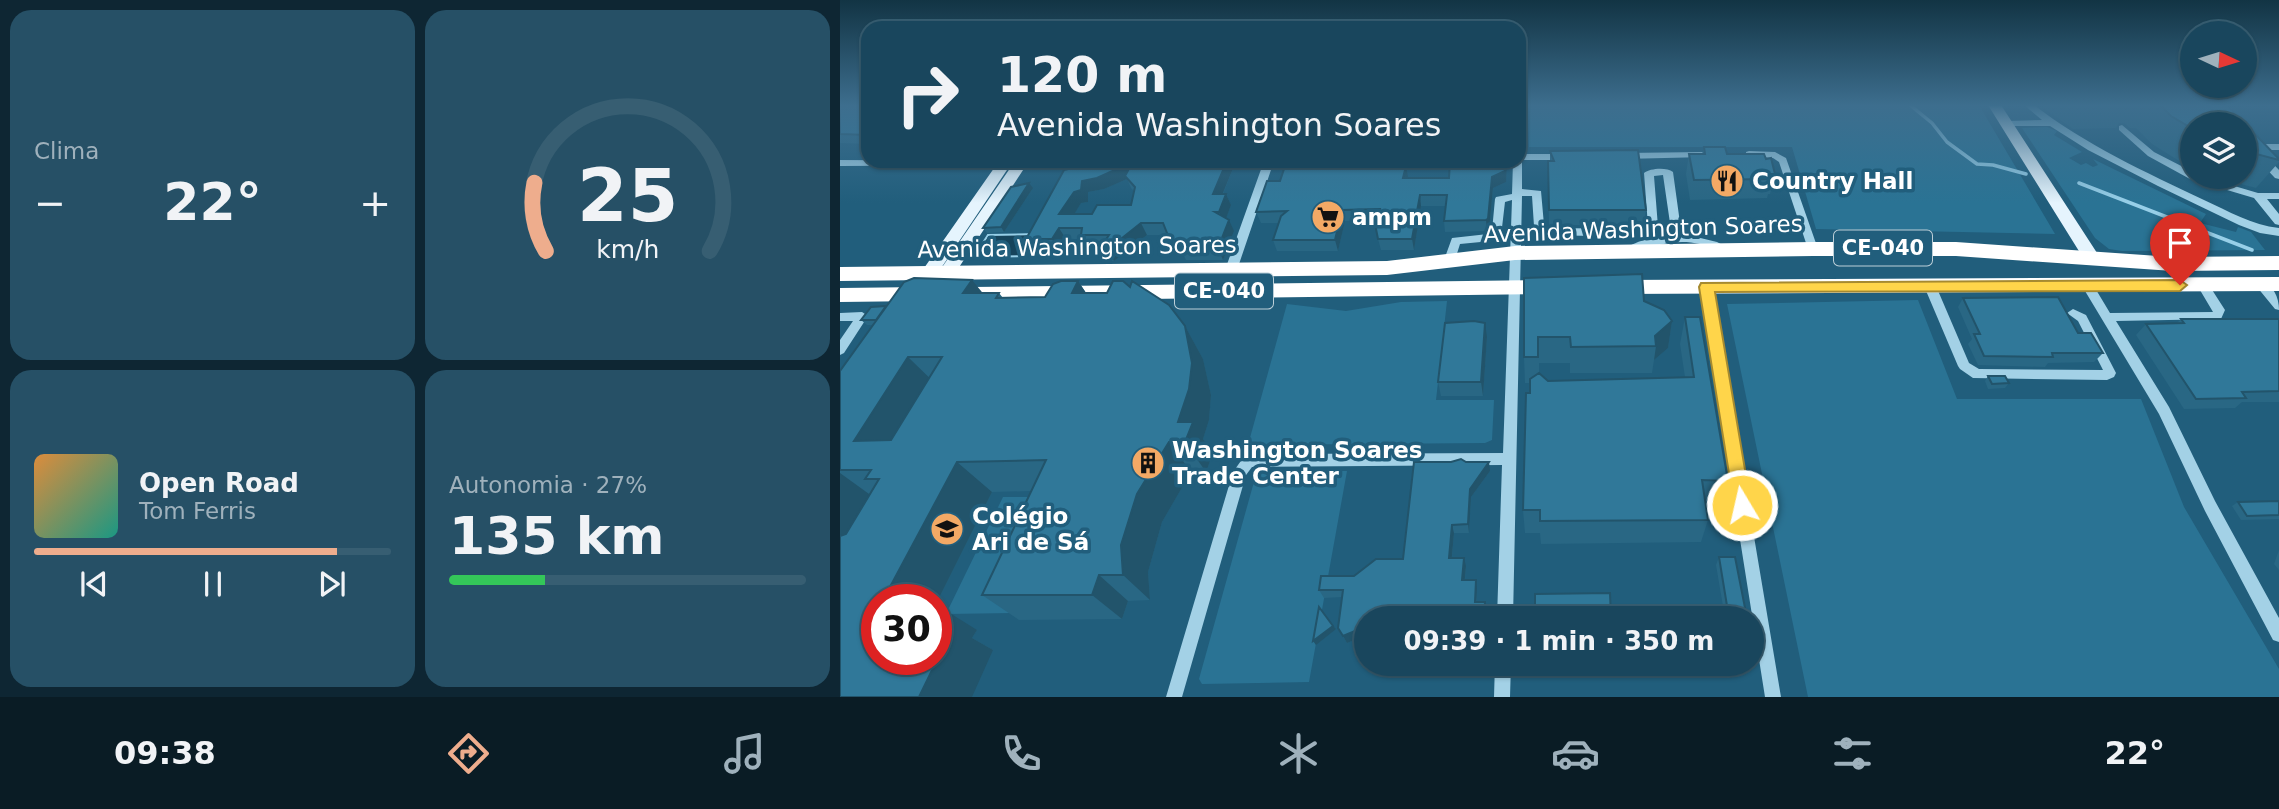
<!DOCTYPE html>
<html lang="pt">
<meta charset="utf-8">
<style>
:root{--surface:#19465d;--page:#265066;--text:#f1f3f6;--muted:#9fb1bc;--line:#375e72;--accent:#eead8d}
body{margin:0;font-family:"DejaVu Sans",sans-serif;background:var(--page);color:var(--text);height:100vh;display:flex;flex-direction:column;font-size:26px;white-space:nowrap}
*{box-sizing:border-box;margin:0}
p{font-size:23px;color:var(--muted)}
.icon{flex:none;width:38px;height:38px;fill:none;stroke:currentColor;stroke-width:2;stroke-linecap:round;stroke-linejoin:round}
.map{position:relative;flex:1;overflow:hidden}
.panel{display:flex;flex-direction:column;gap:10px;padding:10px;background:#0e2633;width:840px}
.panel>*{flex:none}
.banner{position:absolute;left:21px;top:21px;width:665px;height:147px;border-radius:21px;box-shadow:0 2px 5px #0004,0 0 0 2px var(--line);background:#19465d;color:var(--text);overflow:hidden}
.needle{width:46px;rotate:94deg}
.buttons{position:absolute;left:1340px;top:21px;display:grid;gap:14px}
.buttons a{display:grid;place-items:center;width:77px;height:77px;border-radius:50%;background:var(--surface);box-shadow:0 2px 5px #0004,0 0 0 2px var(--line);font-size:35px}
.speed{position:absolute;left:21px;top:584px;display:flex;gap:14px;font-size:35px;font-weight:700;text-align:center}
.speed>*{display:grid;place-content:center;width:91px;height:91px;border-radius:50%;background:var(--surface);box-shadow:0 2px 5px #0004,0 0 0 2px var(--line);line-height:1}
.speed .limit{border:10px solid #d22;background:#fff;color:#111}
.pin{position:absolute;display:grid;place-items:center;width:60px;height:60px;color:#fff;margin:-72px -30px;border-radius:50% 50% 50% 0;rotate:-45deg;box-shadow:0 0 7px #0007}
.pin .icon{rotate:45deg}
.me{position:absolute;width:77px;margin:-38px;rotate:351deg;stroke-linejoin:round;filter:drop-shadow(0 0 5px #0008)}
.turn{display:flex;align-items:center;gap:24px;height:147px;padding:0 21px;font-size:32px}
.turn .icon{width:91px;height:91px;stroke-width:2.5}
.turn b{display:block;font-size:49px;line-height:60px}
.big{font-size:52px;font-weight:600;line-height:1.1}
.panel .widget{flex:1;display:flex;flex-direction:column;justify-content:center;gap:10px;min-width:0;padding:0 24px;border-radius:21px;background:var(--page)}
.panel .dial{align-items:center;gap:0}
.dial svg{height:182px;overflow:visible;fill:none;stroke:var(--line);stroke-width:7;stroke-linecap:round;text-anchor:middle}
.dial text{fill:var(--text);stroke:none}
.song{display:flex;align-items:center;gap:21px}
.cover{width:84px;height:84px;border-radius:10px;background:linear-gradient(135deg,hsl(30 70% 55%),hsl(170 70% 35%))}
.played{height:7px;border-radius:4px;background:linear-gradient(90deg,var(--accent) 85%,var(--line) 85%)}
.keys{display:flex;justify-content:space-around;direction:ltr}
.heat{display:flex;justify-content:space-between;align-items:center;font-size:38px;direction:ltr}
.charge{height:10px;border-radius:5px;background:linear-gradient(90deg,#34c759 27%,var(--line) 0)}
.panel .tiles{flex:1;display:grid;gap:10px;grid-template-columns:repeat(2,1fr)}
.trip{position:absolute;left:514px;top:606px;width:410px;height:70px;border-radius:35px;background:var(--surface);box-shadow:0 2px 5px #0004,0 0 0 2px var(--line);font-weight:600;line-height:70px;text-align:center}
.tabs{display:flex;height:112px;justify-content:space-around;align-items:center;background:#0a1c25;color:var(--muted)}
.tabs .icon{width:49px;height:49px}
.tabs .selected{color:var(--accent)}
.tabs b{font-size:32px;color:var(--text)}
main{display:flex;flex:1;min-height:0}
.map>svg:first-child{display:block}
.green{fill:#2a7394}
.water{fill:#16445c;stroke:#97cfe8;stroke-width:2}
.lines{fill:none;stroke-linecap:round;stroke-linejoin:round}
.stream{stroke:#97cfe8;stroke-width:3.5}
.minor{fill:#a3d1e6;fill-rule:evenodd}
.major{fill:#e5f4fd;fill-rule:evenodd}
.highway{fill:#fff;fill-rule:evenodd}
.wall{fill:#296784;fill-rule:evenodd}
.shaded-wall{fill:#22546b}
.building{fill:#307899;stroke:#22546b;stroke-width:2;fill-rule:evenodd}
.route{fill:#ffd54a;stroke:#a68a30;stroke-width:2}
.labels{text-anchor:middle;dominant-baseline:central;stroke-width:7;stroke-linejoin:round;paint-order:stroke}
.shield{fill:#215e7c;stroke:#bccfd8;stroke-width:2}
.shield-label{font-size:21px;font-weight:bold;fill:#fff}
.poi-label{font-size:23px;font-weight:bold;fill:#fff;stroke:#215e7c;text-anchor:start}
.street-label{font-size:23px;fill:#fff;stroke:#215e7c}
</style>
<main>
<section class="panel">
<div class="tiles">
<div class="widget"><p>Clima</p>
<div class="heat"><a>−</a><b class="big">22°</b><a>+</a></div>
</div>
<div class="widget dial"><svg viewBox="0 0 100 80">
<path d="M14 69A42 42 0 1 1 86 69"/>
<path d="M14 69A42 42 0 0 1 9 39" stroke="#eead8d"/>
<text x="50" y="56" font-size="32" font-weight="700">25</text>
<text x="50" y="72" font-size="11">km/h</text>
</svg></div>
<div class="widget">
<div class="song"><i class="cover"></i><div><b>Open Road</b><p>Tom Ferris</p></div></div>
<div class="played"></div>
<div class="keys"><svg class="icon" aria-label="previous" viewBox="0 0 24 24"><path d="M18 5L8 12l10 7zM5 5v14"/></svg><svg class="icon" aria-label="pause" viewBox="0 0 24 24"><path d="M8 5v14M16 5v14"/></svg><svg class="icon" aria-label="next" viewBox="0 0 24 24"><path d="M6 5l10 7-10 7zM19 5v14"/></svg></div>
</div>
<div class="widget"><p>Autonomia · 27%</p><b class="big">135 km</b><div class="charge"></div></div>
</div>
</section>
<div class="map">
<svg width="1439" height="697" viewBox="0 0 1439 697">
<rect width="100%" height="100%" fill="#215e7c"/>
<path class="green" d="M690 105H1139L1215 234 976 229 952 147H689Z
M1207 127 1217 131 1214 135 1242 152 1229 158 1241 165 1246 163 1253 167 1258 165 1253 159 1366 214 1360 223 1396 232 1398 227 1411 232 1425 250 1282 251 1269 249 1255 238 1182 128Z
M1078 300 1117 399H1301L1344 507 1439 669V697H968L887 304Z
M607 301 596 400H654L652 440 645 443 408 445 447 304 506 311 561 302Z
M417 471H507L469 682 362 684 359 679Z
M163 497H223L172 613 106 614Z"/>
<path class="water" d="M198 234 185 256 134 257 148 235Z"/>
<g class="lines">
<path class="stream" d="M1070 105 1092 123 1107 142 1137 164 1153 165 1186 174
M1239 183 1412 250"/>
<path class="minor" d="M679 105H684V115L679 118Z
M1184 105H1194C1246 145 1305 172 1364 200 1388 211 1412 225 1439 228V236L1420 233 1399 225 1318 186 1248 150 1210 126H1163V122L1166 121 1202 120Z
M1282 125 1314 152 1353 172V177H1364L1418 193H1439V199H1427L1439 214V225L1435 224 1414 198 1350 179 1308 156 1279 130V126Z
M1405 137 1414 144H1439V150H1420L1439 170V179L1435 178 1405 146Z
M909 151 935 152 946 158 978 249 977 252H969L939 162 933 158 906 156V152Z
M863 152 866 153V157L783 159 778 156 783 153Z
M679 154H727L732 157 727 160H682V189L701 191 704 225 709 228 803 229 808 226 804 173C810 168 827 167 833 172L840 223 848 235 877 242 892 250 886 254C877 251 869 246 860 244 835 238 814 246 790 254L786 253 784 250C797 239 820 236 837 234L830 223 823 175 814 176 818 227 806 237 702 235 694 226 692 196H682L673 618H657L662 465 412 467 406 475 342 697H326L393 472 403 458 417 454 663 453 672 200 665 202 661 236 651 241 620 244 614 263H606L604 260 612 238 648 234 652 231 655 199 656 197 672 194 673 161H679Z
M0 160 170 161 171 162 166 165 0 166Z
M177 161H219C210 167 186 167 177 161Z
M424 161H434L397 270 395 273H387L385 270Z
M1421 280C1433 285 1439 297 1439 310L1435 309 1417 287 1415 284 1417 281Z
M1363 281 1367 282 1385 310 1381 319 1276 321 1329 407 1375 501 1439 618V642L1433 640 1365 511 1319 414 1242 286 1248 282 1252 283 1270 313 1373 312 1357 285Z
M1090 282 1096 286 1129 363 1139 369 1263 370 1238 321 1227 313 1233 309 1246 315 1276 373 1274 377 1267 380 1133 378 1120 369 1118 366 1084 286Z
M866 283 872 287 941 697H925L860 287Z
M22 312 28 316 4 353 0 355V340L13 321H0V313Z
M655 663H671L670 697H654Z"/>
<path class="major" d="M1148 105H1161L1259 256 1261 260 1259 264H1247Z
M159 161H173L87 289H75L73 285 75 281Z
M175 161H189L106 287H94L92 283 94 279Z"/>
<path class="highway" d="M973 242H1116L1333 257 1439 256V270L1333 271 1116 256H973L675 260 547 275 0 281V267L547 261 675 246Z
M1439 277V291L776 294 769 292 766 287 769 282 776 280Z
M712 280 719 282 722 287 719 292 712 294 132 301 125 299 122 294 125 289 132 287Z
M82 287 89 289 92 294 89 299 82 301 0 302V288Z"/>
</g>
<path class="wall" d="M0 105H28V144L0 143Z
M1200 105H1387L1439 159V162L1416 188 1374 177H1405V124H1353V168L1344 164 1312 144 1296 128H1290L1284 123H1279L1276 128 1233 129Z
M864 147 887 154 926 159 935 174 930 194H928L927 198 850 200 846 174 849 154H862Z
M710 151 806 210 804 225H709L708 161H710Z
M245 161H273L275 165H286L288 169 343 165 345 161H396L383 194H386L391 205 386 218 394 231 383 260H346L343 254H337L328 235H307L274 261H266L259 250 261 246H248L244 239H226L220 251H194L186 239ZM287 179 291 188 294 191 291 205 252 214H234L241 203 248 202V192L264 189Z
M610 161H667L666 182 653 188 649 230 647 231 605 232 604 221 605 206H581L574 250H541L538 239V220L505 221 498 251H437L433 240 439 223H421L416 212 440 181 528 168 560 166 568 177V178H609Z
M193 188 164 232 147 233 143 228Z
M684 278 804 301 832 321 828 348 814 360 812 373H730V363H699V374L708 381 845 377 840 344 845 317 888 481 880 504H866L868 520 861 542 701 544 700 533H685L683 510 690 383H685L684 357Z
M238 281 246 293H267L290 287 345 326 363 359 371 395 369 420 363 439 373 453 366 472H351L322 522 308 572 310 600 288 601 282 619 179 620 142 595 191 491 152 492 96 604V600H37L137 630 132 638 153 650 0 697V371L33 325H27L21 320 46 307 143 293H159L163 298 205 297Z
M1123 298 1238 333 1263 353 1254 362 1208 363 1205 367 1138 365 1128 344 1132 339 1118 307Z
M1341 319H1439V402H1402L1395 408 1344 409 1296 335 1306 324 1337 323Z
M647 337 643 396H601L598 382Z
M1148 376 1169 383 1165 388 1148 389 1145 381Z
M626 462 650 471 631 497 629 533H614L612 558 626 566 625 580H636L637 587V602H645L646 610 527 618V648L519 638 507 643 498 628 502 597 484 598 479 590 514 576 563 559Z
M1439 501V519L1401 520 1392 506 1398 502Z
M1439 550V570L1434 564Z
M879 557 907 618H885L876 565Z
M695 594 771 618H695Z
M554 663H644V666L579 670V674L563 675 560 668V664Z
M839 663H910L906 670 884 671 881 676 840 675Z"/>
<path class="shaded-wall" d="M261 161H273L277 168 286 165 292 177 285 176 287 179 264 189 248 192V202L241 203 227 226 219 214 242 181Z
M387 161H396L378 205 373 194Z
M666 161 667 165 666 182 653 188 649 230 647 231 646 220 652 177Z
M566 166 568 177 566 189 563 178Z
M189 183 193 188 164 232 161 227Z
M386 194 391 205 384 224 379 212Z
M580 195 581 206 574 250 572 239Z
M502 210 505 221 498 251 495 240Z
M389 220 394 231 383 260 378 248Z
M301 223 307 235 274 261 267 250Z
M219 228 226 239 220 251 212 239Z
M132 280 160 314 123 293Z
M238 281 261 315 232 293Z
M832 321 828 348 814 360 816 346 815 336Z
M645 323 647 337 643 396 641 382Z
M345 326 363 359 371 395 369 420 363 439 373 453 366 472 345 442 338 422Z
M68 357 102 390 54 471 14 441Z
M329 442 351 472 322 522 308 572 310 600 283 575 281 545 297 494Z
M117 462 152 492 96 604V600H43Z
M649 462 650 471 631 497 629 533 628 524 630 489Z
M0 473 36 499 0 560Z
M612 525 614 533 611 566 609 558Z
M624 558 626 566 624 588 622 580Z
M259 575 288 601 282 619 252 595Z
M636 580 637 587 636 610 635 602Z
M97 605 137 630 132 638 153 650 132 697H79L96 633Z
M493 626 496 629 476 645 473 641Z
M515 631 519 638 507 643 503 636Z"/>
<path class="building" d="M0 105H28V135L0 134Z
M1320 105H1387L1439 159V160L1405 151V124H1353V129L1331 116Z
M864 147H885L887 154H924L926 159 931 158 935 174H930L932 179 854 180 849 154H865Z
M798 150 806 210H709L708 161H714L710 151Z
M245 161H268L266 165H286L257 178 242 181 241 190 234 192 219 214H252L257 205H291L295 187 285 176 291 165H343L345 161H387L373 194H386L379 212H375L389 220 378 248 340 249 344 242 331 243 323 223H301L267 250H259L269 235H241L242 228H219L212 239H186L224 170 241 166Z
M610 161H666L665 171 652 177 648 219 646 220 604 221 607 195H580L572 239H538L536 229 540 209 502 210 495 240H433L441 216 447 211 416 212 427 181H440L444 169 528 168 529 163 560 162 559 166H566L563 178H609Z
M189 183 161 227 143 228 171 187Z
M802 274 804 301 824 310 832 321 815 336 816 346 731 347 730 337H698V357H684V278Z
M74 278 132 280 123 293H159L156 298 205 297 213 284 221 281H238L232 293H267L273 281H283L290 287 292 281 329 305 345 326 352 363 349 389 338 422H353L345 442H329L297 494 281 545 283 575H259L252 595H142L206 460 117 462 43 600H37V660H96V627H113L79 697H0V536L6 534 39 479H25L31 470H0V371L64 282ZM68 357H102L51 440 14 441Z
M1218 297 1238 333H1251L1263 353H1212L1213 357 1144 356 1134 334H1140L1123 298Z
M46 306 36 320H21L31 307Z
M845 317H860L888 481 862 480 868 520 700 521V510H683L686 393H690V379L699 373 708 381 854 377Z
M1341 319H1439V391L1402 392 1406 398 1356 399 1306 324 1344 323Z
M634 321 645 323 641 382H598L605 323Z
M1148 376H1165L1169 383 1152 384Z
M621 459 626 462H649L630 489 628 524 612 525 609 558H624L622 580H636L635 602H645L644 618H527V646L515 631 503 636 498 628 503 590H479L481 576H514L536 559H563L574 462H611Z
M1439 501V515L1407 516 1398 502Z
M879 557H895L907 618H889Z
M770 593 771 618H733V615H695V594Z
M479 607 493 626 473 641Z
M560 663H576V668H560Z
M842 663H906L885 664V669L843 668Z"/>
<linearGradient id="sky" x2="0" y2="1"><stop stop-color="#123444"/><stop offset="0.52" stop-color="#3d6e8e"/><stop offset="1" stop-color="#3d6e8e" stop-opacity="0"/></linearGradient>
<rect width="1439" height="203" fill="url(#sky)"/>
<path class="route" d="M1340 280 1347 285 1340 291 875 292 911 505 908 511 902 514 895 511 859 287 861 283Z"/>
<defs>
<symbol id="restaurant-disc" viewBox="-11 -11 22 22"><circle r="9.5" fill="#f3a965" stroke="#215e7c"/><path d="M-5-6h1v4h1v-4h1v4h1v-4h1v5L-1.5 .5V6h-2V.5L-5-1ZM5-6V6H3V1.5H1.5Q1.5-4 5-6Z" fill="#111"/></symbol>
<symbol id="supermarket-disc" viewBox="-11 -11 22 22"><circle r="9.5" fill="#f3a965" stroke="#215e7c"/><path d="M-6-5.5h2.5l.6 2H6L4.5 2H-2.5L-4.4-4H-6ZM-1.5 3.2a1.3 1.3 0 1 0 .1 0ZM3 3.2a1.3 1.3 0 1 0 .1 0Z" fill="#111"/></symbol>
<symbol id="building-disc" viewBox="-11 -11 22 22"><circle r="9.5" fill="#f3a965" stroke="#215e7c"/><path d="M-4-6H4V6H1V3H-1V6H-4ZM-2.5-4.3h1.7v1.8h-1.7ZM.8-4.3h1.7v1.8H.8ZM-2.5-1h1.7V.8h-1.7ZM.8-1h1.7V.8H.8Z" fill="#111"/></symbol>
<symbol id="school-disc" viewBox="-11 -11 22 22"><circle r="9.5" fill="#f3a965" stroke="#215e7c"/><path d="M0-5L7-2L0 1L-7-2ZM-4 1L0 2.5L4 1V4Q0 6-4 4Z" fill="#111"/></symbol>
</defs>
<g fill-rule="evenodd">
<use href="#restaurant-disc" x="868" y="162" width="38" height="38"/>
<use href="#supermarket-disc" x="469" y="198" width="38" height="38"/>
<use href="#building-disc" x="289" y="444" width="38" height="38"/>
<use href="#school-disc" x="88" y="510" width="38" height="38"/>
</g>
<g class="labels">
<g class="shield">
<rect x="994" y="230.5" width="98" height="35" rx="5"/>
<rect x="335" y="273.5" width="98" height="35" rx="5"/>
</g>
<g class="shield-label">
<text x="1043" y="248">CE-040</text>
<text x="384" y="291">CE-040</text>
</g>
<g class="poi-label">
<text x="912" y="181">Country Hall</text>
<text x="512" y="217">ampm</text>
<text x="332" y="450">Washington Soares<tspan x="332" dy="26">Trade Center</tspan></text>
<text x="132" y="516">Colégio<tspan x="132" dy="26">Ari de Sá</tspan></text>
</g>
<g class="street-label">
<text transform="translate(803 229) rotate(-2)">Avenida Washington Soares</text>
<text transform="translate(237 247) rotate(-1)">Avenida Washington Soares</text>
</g>
</g>
</svg>
<div class="buttons">
<a><svg class="needle" viewBox="-14 -14 28 28"><path d="M0-13l5 13h-10z" fill="#e53935"/><path d="M0 13l5-13h-10z" fill="#9fb1bc"/></svg></a>
<a><svg class="icon" aria-label="layers" viewBox="0 0 24 24"><path d="M12 4l9 5-9 5-9-5zM3 14l9 5 9-5"/></svg></a>
</div>
<div class="speed"><div class="limit">30</div></div>
<div class="pin" style="left:1340px;top:285px;background:#d93025"><svg class="icon" aria-label="arrive" viewBox="0 0 24 24"><path d="M6 21V4h12l-3 4 3 4H6"/></svg></div>
<svg class="me" style="left:902px;top:505px" viewBox="-20 -20 40 40"><circle r="17" fill="#ffd54a" stroke="#fff" stroke-width="3"/><path d="M0-11L8 9 0 5-8 9z" fill="#fff"/></svg>
<div class="trip">09:39 · 1 min · 350 m</div>
<div class="banner">
<div class="turn"><svg class="icon" aria-label="right" viewBox="0 0 24 24"><path d="M7 20v-9h11M14 6l5 5-5 5"/></svg><div><b>120 m</b>Avenida Washington Soares</div></div>
</div>
</div>
</main>
<nav class="tabs">
<b>09:38</b>
<svg class="icon selected" aria-label="directions" viewBox="0 0 24 24"><path d="M12 3l9 9-9 9-9-9zM9 14v-3h6M13 9l2 2-2 2"/></svg>
<svg class="icon" aria-label="music" viewBox="0 0 24 24"><path d="M9 18V5l10-2v13"/><circle cx="6" cy="18" r="3"/><circle cx="16" cy="16" r="3"/></svg>
<svg class="icon" aria-label="phone" viewBox="0 0 24 24"><path d="M5 4h4l2 5-3 2q2 4 5 5l2-3 5 2v4C11 20 4 13 5 4z"/></svg>
<svg class="icon" aria-label="climate" viewBox="0 0 24 24"><path d="M12 3v18M4 7l16 10M4 17L20 7"/></svg>
<svg class="icon" aria-label="car" viewBox="0 0 24 24"><path d="M5 17H2v-5l4-1 3-4h7l3 4 3 1v5h-3M9 17h6M6 11h13"/><circle cx="7" cy="17" r="2"/><circle cx="17" cy="17" r="2"/></svg>
<svg class="icon" aria-label="filters" viewBox="0 0 24 24"><path d="M4 7h16M4 17h16"/><circle cx="9" cy="7" r="2"/><circle cx="15" cy="17" r="2"/></svg>
<b>22°</b>
</nav>
